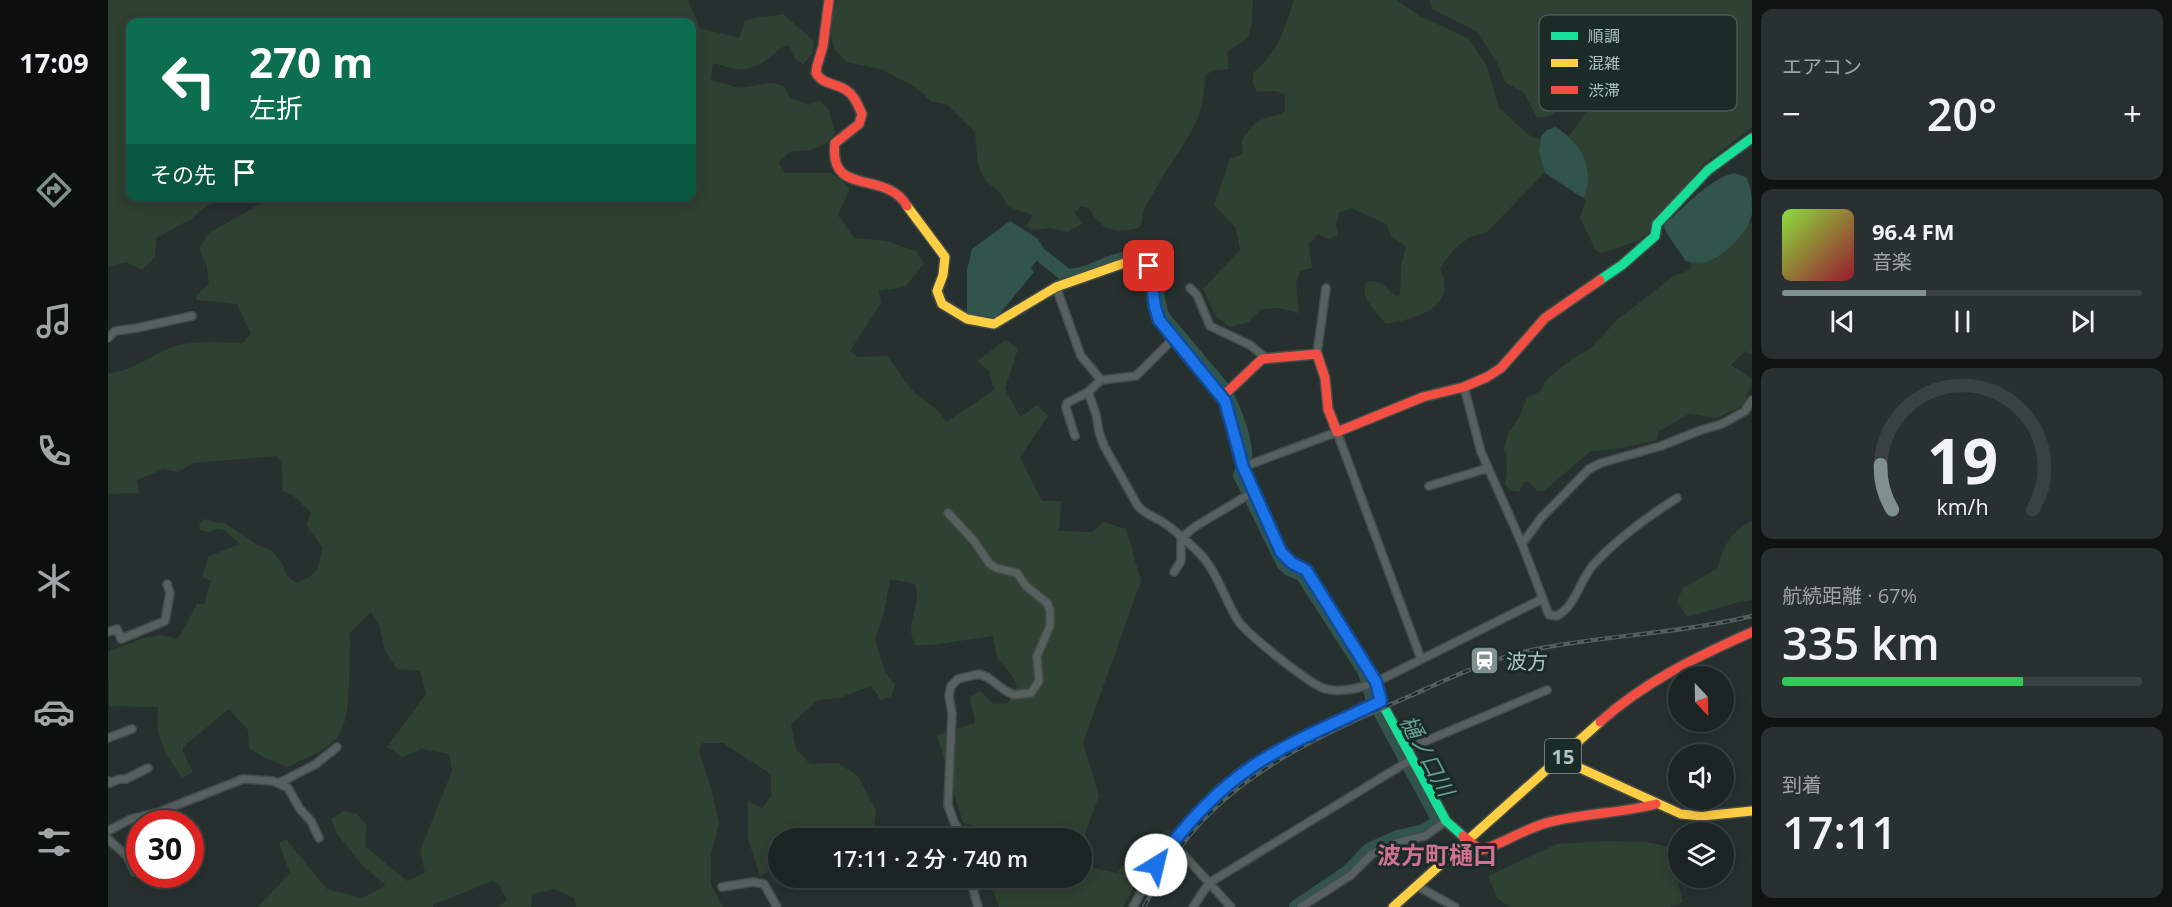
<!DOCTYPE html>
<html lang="ja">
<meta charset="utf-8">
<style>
:root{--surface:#1c2523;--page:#293130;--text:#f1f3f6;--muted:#a0a5a6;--line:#3a4241;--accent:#7f908d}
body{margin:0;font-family:"Open Sans","Noto Sans JP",sans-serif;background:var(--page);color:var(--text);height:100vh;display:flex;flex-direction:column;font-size:22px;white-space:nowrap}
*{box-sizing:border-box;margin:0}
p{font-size:20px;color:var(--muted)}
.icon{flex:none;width:33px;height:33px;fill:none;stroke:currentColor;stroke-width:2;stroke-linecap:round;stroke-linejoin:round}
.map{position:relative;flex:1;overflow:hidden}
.side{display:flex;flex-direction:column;gap:9px;padding:9px;background:#0f1413;width:420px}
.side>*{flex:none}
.top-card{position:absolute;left:18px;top:18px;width:570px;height:183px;border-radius:12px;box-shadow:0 3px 15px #0003,0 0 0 2px var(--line);background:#0b6e4f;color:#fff;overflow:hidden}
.needle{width:39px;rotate:158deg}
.fabs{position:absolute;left:1560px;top:666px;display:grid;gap:12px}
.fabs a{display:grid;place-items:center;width:66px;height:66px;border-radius:50%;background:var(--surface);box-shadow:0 3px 15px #0003,0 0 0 2px var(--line);font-size:30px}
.speed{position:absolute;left:18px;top:810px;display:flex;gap:12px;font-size:30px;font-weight:700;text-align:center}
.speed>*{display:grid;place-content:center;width:78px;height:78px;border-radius:50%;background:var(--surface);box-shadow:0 3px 15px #0003,0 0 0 2px var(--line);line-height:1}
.speed .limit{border:9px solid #d22;background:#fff;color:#111}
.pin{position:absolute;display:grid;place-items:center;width:51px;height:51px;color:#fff;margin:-26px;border-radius:12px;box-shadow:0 3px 9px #0006}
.me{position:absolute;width:66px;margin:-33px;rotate:36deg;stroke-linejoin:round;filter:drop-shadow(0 0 4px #0008)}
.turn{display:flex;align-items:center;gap:21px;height:126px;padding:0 24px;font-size:27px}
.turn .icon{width:78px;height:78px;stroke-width:2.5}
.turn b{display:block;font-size:42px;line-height:51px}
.then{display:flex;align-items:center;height:57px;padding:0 24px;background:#0003;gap:12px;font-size:22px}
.big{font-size:45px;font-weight:600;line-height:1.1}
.side .widget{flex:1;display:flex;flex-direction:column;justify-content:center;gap:9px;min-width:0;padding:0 21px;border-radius:12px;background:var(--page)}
.side .dial{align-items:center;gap:0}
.dial svg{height:156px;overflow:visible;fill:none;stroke:var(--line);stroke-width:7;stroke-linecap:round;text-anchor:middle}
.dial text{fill:var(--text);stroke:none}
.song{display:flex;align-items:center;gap:18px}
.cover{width:72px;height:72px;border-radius:9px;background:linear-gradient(135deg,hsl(90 70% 55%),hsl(350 70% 35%))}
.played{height:6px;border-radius:3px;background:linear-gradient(90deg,var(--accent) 40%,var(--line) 40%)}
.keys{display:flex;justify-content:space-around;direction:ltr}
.heat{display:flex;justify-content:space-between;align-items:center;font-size:33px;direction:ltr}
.charge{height:9px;border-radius:4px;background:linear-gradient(90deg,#34c759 67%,var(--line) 0)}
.trip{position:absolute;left:660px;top:828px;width:324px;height:60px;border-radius:30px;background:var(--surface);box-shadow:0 3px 15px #0003,0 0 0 2px var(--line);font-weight:600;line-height:60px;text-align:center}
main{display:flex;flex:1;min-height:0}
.tabs{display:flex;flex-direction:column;width:108px;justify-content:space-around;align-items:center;background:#0b0f0e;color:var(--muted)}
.tabs .icon{width:42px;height:42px}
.tabs .active{color:var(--accent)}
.tabs b{font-size:27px;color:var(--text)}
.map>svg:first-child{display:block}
.green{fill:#2f4132}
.water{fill:#31544c}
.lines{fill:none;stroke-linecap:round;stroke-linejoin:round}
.river{stroke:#31544c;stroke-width:14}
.street-casing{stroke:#444c4a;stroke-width:10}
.fast-casing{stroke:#444c4a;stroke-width:12}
.slow-casing{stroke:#444c4a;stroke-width:12}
.jam-casing{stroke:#444c4a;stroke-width:12}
.street{stroke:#56605e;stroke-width:7}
.fast{stroke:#16e098;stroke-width:9}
.slow{stroke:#ffcf43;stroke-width:9}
.jam{stroke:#f24e42;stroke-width:9}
.rail-casing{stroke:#555e5c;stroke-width:4.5}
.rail{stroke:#1a2b28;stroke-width:2;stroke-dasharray:7;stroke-linecap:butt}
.route-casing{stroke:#114b97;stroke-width:15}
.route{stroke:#1a73e8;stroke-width:10}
.labels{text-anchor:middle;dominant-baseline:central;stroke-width:6;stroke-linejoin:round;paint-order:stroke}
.shield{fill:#1a2b28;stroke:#829592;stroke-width:1.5}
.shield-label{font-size:20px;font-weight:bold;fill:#afc3c0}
.poi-label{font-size:21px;fill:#afc3c0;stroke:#1a2b28;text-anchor:start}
.water-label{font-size:22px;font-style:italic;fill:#6aa195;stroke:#1a2b28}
.quarter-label{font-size:24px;font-weight:bold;fill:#d17192;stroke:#1a2b28}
.key{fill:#1a2b28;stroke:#475956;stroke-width:1.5}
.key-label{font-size:16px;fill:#afc3c0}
</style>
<main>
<nav class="tabs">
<b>17:09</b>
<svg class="icon active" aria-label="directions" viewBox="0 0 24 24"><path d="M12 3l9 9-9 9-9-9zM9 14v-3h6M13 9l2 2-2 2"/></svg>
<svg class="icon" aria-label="music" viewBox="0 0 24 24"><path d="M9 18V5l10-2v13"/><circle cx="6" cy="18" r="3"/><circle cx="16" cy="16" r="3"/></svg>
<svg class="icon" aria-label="phone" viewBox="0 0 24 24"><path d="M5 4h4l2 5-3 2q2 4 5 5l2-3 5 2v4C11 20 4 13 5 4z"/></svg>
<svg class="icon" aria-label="climate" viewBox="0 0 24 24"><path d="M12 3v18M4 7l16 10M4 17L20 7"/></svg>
<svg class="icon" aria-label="car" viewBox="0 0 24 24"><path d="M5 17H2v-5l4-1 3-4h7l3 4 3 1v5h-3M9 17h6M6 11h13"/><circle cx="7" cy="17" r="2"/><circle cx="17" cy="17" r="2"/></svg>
<svg class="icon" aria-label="filters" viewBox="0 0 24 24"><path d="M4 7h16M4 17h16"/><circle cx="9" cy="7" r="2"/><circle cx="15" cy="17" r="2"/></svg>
</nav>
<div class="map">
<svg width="1644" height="907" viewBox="0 0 1644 907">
<rect width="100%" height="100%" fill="#26312f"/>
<path class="green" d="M0 0H580L592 28 631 38 637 21C648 15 661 18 675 14L706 41 704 54 695 64 687 59 681 45C666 50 668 54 657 61 637 74 626 69 605 63L603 80 632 88 664 83 676 86 682 97 700 105 712 100 721 110 727 133 718 144 703 150 681 152 671 162 676 173H724L742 188 730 215 746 238 778 241 808 251 816 264 797 287 771 291 773 303 742 351 749 357 779 356C790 368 799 387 811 396 824 407 829 406 838 422L886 390 881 371 869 361 898 340 910 349 897 389 912 417 929 405 940 416 912 457 934 501H953L951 531 984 532 996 522 1018 529 1033 581 975 743 991 796 977 833 985 868 1009 873 1031 847 1060 829 1064 833 1038 864 1015 907H891L886 892 871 886 870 878H974V838H874L872 827 855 823 829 735 867 723 862 697 872 691 886 704 900 703 909 687 903 674 889 658 885 636 823 645H807C795 621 815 607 807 584L782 579 776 613 767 639 777 672 787 684 784 696 773 700 763 686 731 698 710 700 683 724 688 749 702 764 730 763 750 776 768 811 765 838H670V871L665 869 652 876 640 839V801L654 808 663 796V774L615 743H594L591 751 603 788 611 822 603 854V885L615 907H468L466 898 447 889 424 894 423 907H390L399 900 390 884 384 881 325 905V907H150L182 873 171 843 178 839 219 889 254 898 278 885 254 865 229 834 223 819 236 811 249 814 259 826 257 846 299 881 317 873 312 851 344 771 341 754 313 749 295 757 279 747 318 694 312 671 289 669 277 651 271 624 263 612 242 633C241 657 244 718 231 735 219 751 197 758 179 767L155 757 141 748 140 730 121 709 75 747V752L85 772 74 778 58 754 50 732V707L1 706 0 652 35 638 53 635 70 639 89 604H96L103 581 94 577 101 556 132 544 116 530 109 529 102 532 92 530 91 523 96 519 110 523 116 522 148 544 164 551 175 565 179 576 189 583C210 574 211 569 214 547L198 525 203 513 185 495 175 491 173 462 168 456 85 463 70 472 56 469 29 480 31 493 0 494V373C30 370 40 356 65 347 86 340 112 343 134 343L143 334 129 304 88 300 89 294 101 285 99 266 91 248 101 233 164 197 584 196V22H22V196L110 197 83 219 48 238 47 257 34 270 18 262 0 267Z
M728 0H1145L1143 28 1140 38 1119 52 1121 69 1108 70 1098 74C1095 88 1096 102 1091 115 1081 141 1062 162 1049 187 1045 194 1038 203 1036 211 1034 218 1035 221 1031 228 1007 233 993 231 981 208L973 206 967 213 974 224 960 232 942 228 925 230 918 226 925 215 901 207 890 190 877 181 870 164 867 132 840 105 823 101 807 87 773 69 738 62 726 48 722 31Z
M1186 0H1289L1310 15 1361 39 1379 67 1391 108 1422 136 1436 140 1442 167 1379 232 1362 237 1346 249 1332 268C1350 309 1308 318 1278 324 1269 312 1250 297 1259 281 1273 281 1279 287 1287 296L1292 295 1293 266 1298 247 1283 236 1278 224 1243 208 1231 213 1228 225 1230 235 1221 239 1209 234 1201 244 1204 268 1192 271 1188 284 1191 313 1170 308 1153 309 1141 322 1122 327 1108 316 1095 289 1132 250 1128 228 1106 205 1122 159 1134 154V139C1140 131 1146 122 1157 118 1165 116 1169 116 1177 111V95L1169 91 1149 92 1145 84V73C1172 49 1175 33 1186 0Z
M1322 0H1644V127L1596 164 1572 193 1546 218 1541 232 1532 240 1495 253 1488 251 1472 218 1477 202 1458 141 1487 99 1478 87 1442 116 1429 118 1416 93 1397 82 1389 63 1370 32 1324 9Z
M1635 220 1644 224V355L1637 351 1623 365 1644 379V384L1635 405 1609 418 1581 414 1551 431 1548 440 1514 448 1483 451 1437 490 1430 492 1420 481 1416 482 1411 492 1401 490 1397 484 1399 474 1398 454 1396 449 1400 433 1411 418 1419 398 1433 391 1439 379 1464 359 1482 349 1510 319 1566 276 1582 270 1584 258Z
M1644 521V600L1631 602 1579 617 1569 601 1575 588 1610 568C1615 545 1623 532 1644 521Z
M1499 841 1537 842 1558 846 1567 870 1575 902 1562 907H1402L1389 898 1380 876 1449 844Z"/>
<path class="water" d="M1447 127C1472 140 1489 172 1475 198L1437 173 1431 151 1433 136 1439 130Z
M1626 173 1638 177C1644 189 1644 200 1644 213 1642 230 1620 252 1605 259 1597 264 1586 263 1578 261L1559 234 1556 226 1559 222C1579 205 1600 180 1626 173Z
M902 221 930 239 939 254 934 259 931 257 923 268 926 272 890 316 884 321 872 320 859 313V270L864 249Z"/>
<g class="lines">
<path class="river" d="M934 256 959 276C990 275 1007 251 1040 260 1053 277 1046 299 1055 317L1114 387C1124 403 1135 432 1137 451 1138 460 1135 467 1132 475L1175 563 1181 569 1194 574 1257 672 1264 697 1331 821 1316 831 1290 837 1261 850 1241 871 1188 907"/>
<defs>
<path id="street" d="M948 287 973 356 993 380
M1082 288 1089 295 1102 326 1142 345 1159 359
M0 338 7 331 29 328 84 316
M1066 338 1028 376 993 380 980 392 988 414 991 432 996 446 1030 506C1037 514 1044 516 1053 521 1062 526 1092 552 1098 561 1112 579 1118 603 1131 622 1141 635 1203 686 1218 689 1235 693 1253 688 1268 682L1434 599
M1209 354 1218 288
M1356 387 1373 452 1414 544 1441 615 1449 616C1469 604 1471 581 1486 564 1510 538 1539 517 1569 498
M967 436 958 408 959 403 980 392
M1135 467 1229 432 1313 659
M1321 486 1380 468
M840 513 866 541 881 563 888 568 909 573 918 586 939 603 942 610V626L929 656 931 681 923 693 906 695 898 691 879 677 871 674 850 679 843 686 841 696 844 713 840 805 846 822 856 838
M1414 544 1433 518 1481 469 1493 463 1553 446 1593 430 1614 424 1637 411 1644 400
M1066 572 1073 561V538L1088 526 1145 492
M0 632 9 629 13 639 57 621 62 593 59 584
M0 738 24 729
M1299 749 1439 690
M0 781 2 783 11 779H18L40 768
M171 783 208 764 229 747
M0 831 23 819 51 812 135 779 165 781 180 788 192 809 203 821 211 838
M0 839 19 856 27 872
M1075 854 1123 907
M862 878 870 907
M1309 886 1347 907
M614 887 645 882 656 884 669 907
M1025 907C1056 850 1090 801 1146 765 1185 740 1231 722 1273 701
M1085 907 1101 883 1304 759
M1193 907 1243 875 1264 854 1288 843 1317 836 1338 821"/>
<path id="fast" d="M1492 280 1514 265 1547 236 1549 224 1600 170 1644 138
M1121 415 1135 467 1173 552 1184 563 1198 570 1268 682 1276 707 1338 821 1355 836"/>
<path id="slow" d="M799 206 837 257 835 275 829 291 834 304 859 319 886 324 948 287 1022 261 1041 266 1047 307 1051 320 1117 401 1121 415
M1452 759 1573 814 1594 816 1644 811
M1285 907 1492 722"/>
<path id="jam" d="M721 0 715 46 709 66 708 73C715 85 728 83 738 90 746 95 750 105 754 114L751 124 727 143C720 198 778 169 799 206
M1114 397 1154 359 1209 354 1217 378 1220 409 1229 432 1315 397 1356 387 1379 377 1393 368 1437 318 1492 280
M1492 722C1536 682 1590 656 1644 632
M1355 836 1372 850 1377 849C1400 841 1421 826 1446 821 1480 813 1514 813 1548 804"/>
</defs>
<use href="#street" class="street-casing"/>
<use href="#fast" class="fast-casing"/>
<use href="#slow" class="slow-casing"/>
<use href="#jam" class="jam-casing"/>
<use href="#street" class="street"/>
<use href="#fast" class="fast"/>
<use href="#slow" class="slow"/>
<use href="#jam" class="jam"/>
<defs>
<path id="rail" d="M1036 907C1050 881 1065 854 1085 831 1143 764 1223 731 1302 696 1344 677 1388 656 1434 648 1503 635 1575 633 1644 616"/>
</defs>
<use href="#rail" class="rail-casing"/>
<use href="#rail" class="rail"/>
</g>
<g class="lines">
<defs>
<path id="route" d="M1041 266 1047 307 1051 320 1117 401 1135 467 1173 552 1184 563 1198 570 1268 682 1273 701C1231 722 1184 740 1145 766 1106 792 1075 827 1048 865"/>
</defs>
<use href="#route" class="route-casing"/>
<use href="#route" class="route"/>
</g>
<defs>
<symbol id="station-square" viewBox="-11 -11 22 22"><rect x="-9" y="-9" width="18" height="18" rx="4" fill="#7f908d" stroke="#1a2b28"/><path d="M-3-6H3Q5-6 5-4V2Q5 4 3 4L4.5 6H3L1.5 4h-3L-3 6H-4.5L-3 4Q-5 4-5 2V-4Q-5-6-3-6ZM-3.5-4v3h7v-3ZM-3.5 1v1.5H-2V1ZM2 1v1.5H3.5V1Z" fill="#fff"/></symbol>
</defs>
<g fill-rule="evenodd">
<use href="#station-square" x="1360" y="644" width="33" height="33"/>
</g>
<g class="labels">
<rect class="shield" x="1437" y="739" width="36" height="34" rx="4.5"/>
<g class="shield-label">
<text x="1455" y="756">15</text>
</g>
<g class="poi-label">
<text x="1398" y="661">波方</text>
</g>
<g class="water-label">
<text transform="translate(1320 755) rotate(62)">樋ノ口川</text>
</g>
<g class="quarter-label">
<text x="1329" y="854">波方町樋口</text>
</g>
</g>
<rect x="1431" y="15" width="198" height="96" rx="9" class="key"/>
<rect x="1443" y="32" width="27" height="8" fill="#16e098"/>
<rect x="1443" y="59" width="27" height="8" fill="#ffcf43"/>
<rect x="1443" y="86" width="27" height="8" fill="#f24e42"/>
<g class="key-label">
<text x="1480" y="42">順調</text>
<text x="1480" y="69">混雑</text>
<text x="1480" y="96">渋滞</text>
</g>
</svg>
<div class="fabs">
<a><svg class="needle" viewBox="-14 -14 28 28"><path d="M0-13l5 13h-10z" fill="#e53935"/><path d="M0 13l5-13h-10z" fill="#a0a5a6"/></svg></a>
<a><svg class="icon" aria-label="sound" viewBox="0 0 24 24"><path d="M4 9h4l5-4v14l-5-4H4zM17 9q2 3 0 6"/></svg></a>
<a><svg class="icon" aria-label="layers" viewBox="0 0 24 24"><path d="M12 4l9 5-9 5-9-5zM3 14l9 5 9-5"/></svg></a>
</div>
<div class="speed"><div class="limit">30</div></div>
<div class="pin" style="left:1041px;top:266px;background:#d93025"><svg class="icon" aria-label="arrive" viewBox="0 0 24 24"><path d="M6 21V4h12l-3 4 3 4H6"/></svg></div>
<svg class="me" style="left:1048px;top:865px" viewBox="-20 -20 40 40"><circle r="19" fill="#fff"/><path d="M0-13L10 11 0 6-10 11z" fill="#1a73e8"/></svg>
<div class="trip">17:11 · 2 分 · 740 m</div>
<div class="top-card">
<div class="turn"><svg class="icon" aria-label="left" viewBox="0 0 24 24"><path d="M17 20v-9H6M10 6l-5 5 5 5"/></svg><div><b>270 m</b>左折</div></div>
<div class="then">その先<svg class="icon" aria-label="arrive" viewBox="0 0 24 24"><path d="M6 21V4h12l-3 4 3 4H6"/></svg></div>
</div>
</div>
<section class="side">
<div class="widget"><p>エアコン</p>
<div class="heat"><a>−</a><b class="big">20°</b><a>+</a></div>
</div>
<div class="widget">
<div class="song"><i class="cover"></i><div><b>96.4 FM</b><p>音楽</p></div></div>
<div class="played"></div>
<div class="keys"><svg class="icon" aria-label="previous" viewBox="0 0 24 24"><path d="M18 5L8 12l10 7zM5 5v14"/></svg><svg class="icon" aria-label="pause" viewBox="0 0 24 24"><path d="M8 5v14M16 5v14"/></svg><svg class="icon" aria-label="next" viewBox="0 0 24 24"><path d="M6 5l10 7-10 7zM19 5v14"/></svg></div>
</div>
<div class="widget dial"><svg viewBox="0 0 100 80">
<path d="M14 69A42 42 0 1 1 86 69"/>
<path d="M14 69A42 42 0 0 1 8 46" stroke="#7f908d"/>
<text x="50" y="56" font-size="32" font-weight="700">19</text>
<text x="50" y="72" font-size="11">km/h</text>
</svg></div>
<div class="widget"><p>航続距離 · 67%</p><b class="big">335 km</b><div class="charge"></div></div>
<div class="widget"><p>到着</p><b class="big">17:11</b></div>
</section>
</main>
